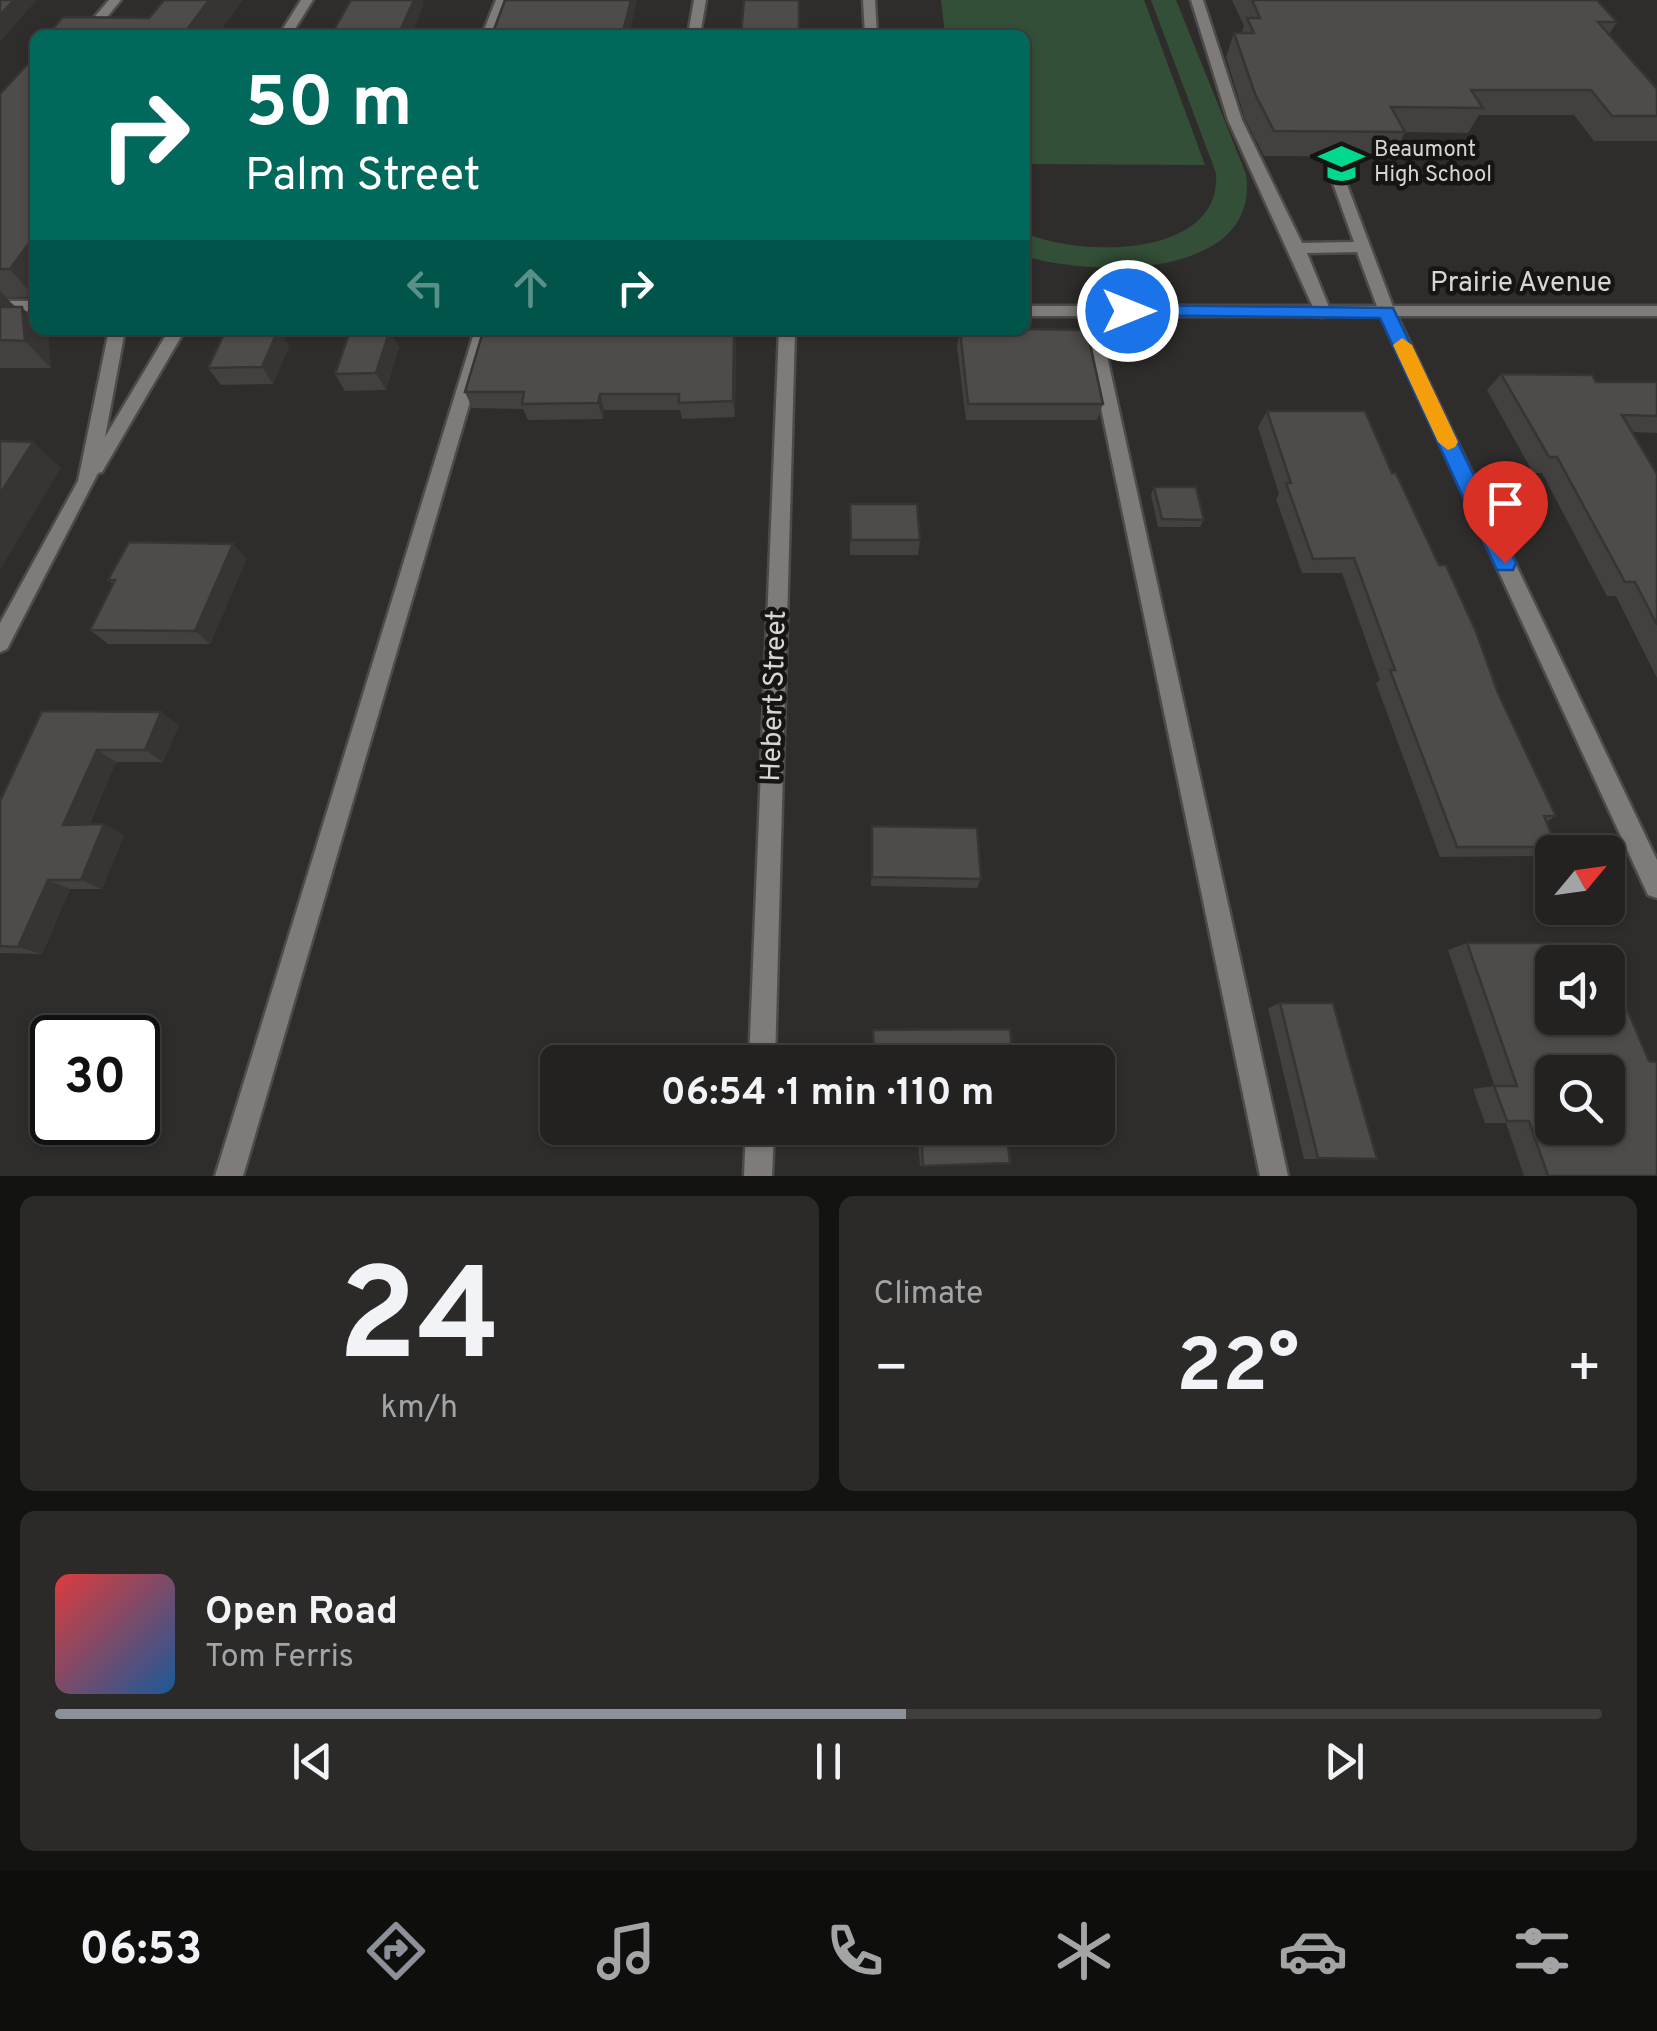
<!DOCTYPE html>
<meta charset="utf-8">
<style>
:root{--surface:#232220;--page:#2b2a29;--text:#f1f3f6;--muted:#a3a4a5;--line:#403f3e;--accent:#8c9099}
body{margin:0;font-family:Overpass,sans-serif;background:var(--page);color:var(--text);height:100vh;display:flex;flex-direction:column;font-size:38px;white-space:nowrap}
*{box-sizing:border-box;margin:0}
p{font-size:32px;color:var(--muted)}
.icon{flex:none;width:55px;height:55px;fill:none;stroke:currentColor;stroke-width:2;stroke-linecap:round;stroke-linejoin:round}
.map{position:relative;height:1176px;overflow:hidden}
.panel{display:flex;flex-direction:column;gap:20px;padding:20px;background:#131312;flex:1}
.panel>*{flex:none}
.top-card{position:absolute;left:30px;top:30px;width:1000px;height:305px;border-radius:15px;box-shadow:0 2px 8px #0004,0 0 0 2px var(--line);background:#00695c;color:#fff;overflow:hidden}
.needle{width:65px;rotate:61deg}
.tools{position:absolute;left:1535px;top:835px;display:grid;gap:20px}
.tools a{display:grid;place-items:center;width:90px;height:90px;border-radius:15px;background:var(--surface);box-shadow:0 2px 8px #0004,0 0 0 2px var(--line);font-size:50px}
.speed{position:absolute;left:30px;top:1015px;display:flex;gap:20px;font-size:50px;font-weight:700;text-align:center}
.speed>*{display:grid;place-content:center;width:130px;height:130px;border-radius:50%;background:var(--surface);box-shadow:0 2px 8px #0004,0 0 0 2px var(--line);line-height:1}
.speed .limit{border:5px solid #111;border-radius:15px;background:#fff;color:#111}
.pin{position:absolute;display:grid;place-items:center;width:85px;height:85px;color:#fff;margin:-102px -42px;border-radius:50% 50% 50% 0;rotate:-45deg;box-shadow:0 0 10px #0007}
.pin .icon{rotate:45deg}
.me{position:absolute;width:110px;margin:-55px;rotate:90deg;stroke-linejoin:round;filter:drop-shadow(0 0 8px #0008)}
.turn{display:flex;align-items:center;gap:35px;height:210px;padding:0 50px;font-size:45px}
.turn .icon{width:130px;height:130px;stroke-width:2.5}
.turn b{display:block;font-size:70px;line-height:85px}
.lanes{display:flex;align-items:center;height:95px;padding:0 50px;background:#0003;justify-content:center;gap:50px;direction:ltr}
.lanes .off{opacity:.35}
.big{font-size:75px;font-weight:700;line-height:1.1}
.panel .card{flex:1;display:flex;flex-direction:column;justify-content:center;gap:15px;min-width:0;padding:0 35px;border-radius:15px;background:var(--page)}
.panel .dial{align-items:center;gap:0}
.dial b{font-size:130px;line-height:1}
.song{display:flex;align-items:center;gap:30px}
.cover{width:120px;height:120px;border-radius:15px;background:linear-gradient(135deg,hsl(0 70% 55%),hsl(210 70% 35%))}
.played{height:10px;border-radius:5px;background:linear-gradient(90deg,var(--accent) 55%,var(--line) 55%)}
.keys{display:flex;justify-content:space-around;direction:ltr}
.heat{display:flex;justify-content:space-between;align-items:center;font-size:55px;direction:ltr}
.panel .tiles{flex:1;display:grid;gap:20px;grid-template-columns:1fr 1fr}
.card:last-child{grid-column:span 2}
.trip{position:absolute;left:540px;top:1045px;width:575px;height:100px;border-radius:15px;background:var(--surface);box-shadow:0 2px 8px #0004,0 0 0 2px var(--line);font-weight:700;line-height:100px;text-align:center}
.dock{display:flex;height:160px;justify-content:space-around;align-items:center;background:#0e0e0d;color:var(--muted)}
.dock .icon{width:70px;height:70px}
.dock .active{color:var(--accent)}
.dock b{font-size:45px;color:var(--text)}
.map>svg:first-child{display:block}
.green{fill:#344f38}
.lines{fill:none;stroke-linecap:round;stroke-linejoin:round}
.service-casing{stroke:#4d4b49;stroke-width:5}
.minor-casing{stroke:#4d4b49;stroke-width:5}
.service{fill:#7e7b79;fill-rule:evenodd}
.minor{fill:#7e7b79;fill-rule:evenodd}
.wall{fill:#424140}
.shaded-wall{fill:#363534}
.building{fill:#4d4c4a;stroke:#363534;stroke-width:2.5;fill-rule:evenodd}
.route{fill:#1a73e8;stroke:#114b97;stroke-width:2.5}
.slow{fill:#f59e0b}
.labels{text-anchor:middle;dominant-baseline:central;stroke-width:9;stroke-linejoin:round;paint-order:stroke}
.far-poi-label{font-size:22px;fill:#d7d6d5;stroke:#161514;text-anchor:start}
.street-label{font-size:28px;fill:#d7d6d5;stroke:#161514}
</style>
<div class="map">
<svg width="1657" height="1176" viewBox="0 0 1657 1176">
<rect width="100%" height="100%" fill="#2f2d2b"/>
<path class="green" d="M941 0H1144L1205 165 1025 164V35H945Z
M1151 0H1176L1246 174C1261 280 1092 277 1025 256V233C1079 257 1222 259 1216 173Z"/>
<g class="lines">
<defs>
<path id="service" d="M109 0H121L92 35H79Z
M496 0H508L494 35H482Z
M863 0H875L877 35H865Z
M1191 0H1203L1242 120 1302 243 1354 242 1326 164 1338 161 1395 312 1393 316 1387 317 1379 312 1357 252 1307 253 1331 312 1323 317 1317 316 1228 120Z
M1089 306 1097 311 1288 1176H1260L1081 311Z
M475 330H491L243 1176H215Z"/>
<path id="minor" d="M301 0H313L291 35H279Z
M694 0H706L700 35H688Z
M0 301H35V311H0Z
M1025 306H1657V316H1397L1657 860V898L1648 895 1381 316H1025Z
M109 330H125L105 437 169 330H185L102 472 98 473 7 649 0 652V623L78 481Z
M779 330H795L775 1062H749Z
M746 1128H774L772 1176H744Z"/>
</defs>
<use href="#service" class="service-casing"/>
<use href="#minor" class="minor-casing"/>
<use href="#service" class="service"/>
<use href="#minor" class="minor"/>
</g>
<path class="wall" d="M1232 0H1597L1617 22 1609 34 1657 89V141H1594L1574 115H1479L1468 133 1405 132 1392 157 1264 156 1245 119 1226 57 1234 33H1242L1244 26Z
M0 94 34 297 6 298 48 335 51 368H0Z
M226 330H279L289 346 273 384 221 385 208 368Z
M960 330 1103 404 1097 420H966L957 346Z
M736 341 735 417 682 419 680 410H604L603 419 528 420 523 409 472 408 465 392Z
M399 347 386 390 345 391 335 374Z
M1501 374 1596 382H1657V433L1632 432 1657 474V678L1616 596H1607L1542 473H1533L1487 390Z
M1267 411 1392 473 1556 816 1546 822 1557 847 1537 856 1440 857 1376 683 1380 680 1342 573H1302L1276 499 1279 494 1258 427Z
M1154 487 1204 520 1200 527H1158L1151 495Z
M850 504 920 540 918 555H850Z
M247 558 210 644H108L90 630 113 584 108 580Z
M42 711 179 725 163 762H116L89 825 104 824 124 835 102 889H70L42 954 0 953V801Z
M872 826 981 879 977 888 871 886Z
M1467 943 1657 1176H1524L1506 1123H1485L1473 1089 1494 1086 1495 1087 1448 950Z
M1280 1003 1377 1159H1304L1268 1008Z
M917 1128H1006L1004 1164 920 1166Z"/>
<path class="shaded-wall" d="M14 0H37L0 42V15Z
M209 0H243L218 35H183Z
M414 0H423L424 5 411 35H398Z
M631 0H637L629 35H622Z
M35 235V296L34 297 10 269Z
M0 291 22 315 0 327Z
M22 307 35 322V330H43L48 335 51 368 25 341Z
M278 330 289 346 273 384 262 367Z
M390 330 399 347 386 390 376 373Z
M734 330 736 341 735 417 733 401Z
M600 394 604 410 603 419 598 403Z
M33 442 61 468 0 570V494Z
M233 544 247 558 210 644 195 631Z
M161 712 179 725 163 762 145 750Z
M97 750 116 762 84 835 63 825Z
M104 824 124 835 102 889 81 880Z
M48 880 70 889 42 954 18 947Z"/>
<path class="building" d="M0 0H14L0 15Z
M164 0H209L183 35H47L63 17 149 18Z
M351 0H414L398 35H331Z
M505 0H631L622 35H492Z
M744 0H799V35H741Z
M1252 0H1597L1617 22H1598L1657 89V116H1612L1591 90H1471L1483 108 1391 107 1405 132 1274 131 1255 94 1234 33H1254L1247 18H1260Z
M35 56V235L10 269H0V94Z
M0 307H22L25 341 0 340Z
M1025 329 1087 330 1103 404H968L960 330Z
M226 330H278L262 367 208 368Z
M390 330 376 373 335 374 350 331Z
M684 330H734L733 401 679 403V394H600L598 403 522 404 524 392H465L482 335 684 332Z
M1501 374 1592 375 1596 382H1657V416L1622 415 1657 474V625L1635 582H1625L1557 457H1549Z
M1267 411H1365L1392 473H1396L1439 565H1446L1477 634 1498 693 1556 816H1544L1557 847H1457L1390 670H1395L1354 558 1313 559 1286 483H1291Z
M0 441 33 442 0 494Z
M1154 487H1196L1204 520 1162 519Z
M850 504H917L920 540H851Z
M129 542 233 544 195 631 90 630 115 580H108Z
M42 711 161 712 145 750H97L63 825 104 824 81 880H48L18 947 0 946V801Z
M872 826 977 828 981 879 872 877Z
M1467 943H1599L1607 962H1552V1018H1608V964L1649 1061 1657 1062V1176H1548L1529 1121H1507L1494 1086H1517ZM1552 1072H1608V1128H1552Z
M1280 1003H1333L1377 1159 1318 1158Z
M1010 1029 1013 1062H874L873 1030Z
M921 1128H1006L1010 1163 923 1166Z"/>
<path class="route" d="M1128 305 1393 308 1516 563 1513 570H1497L1380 318 1122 315V307Z"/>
<path class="slow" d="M1402 338 1412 345 1458 442 1455 447 1448 450 1438 442 1393 345Z"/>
<defs>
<symbol id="school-bare" viewBox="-9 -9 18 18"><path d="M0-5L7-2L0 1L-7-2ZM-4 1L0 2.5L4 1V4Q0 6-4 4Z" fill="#01d98c" stroke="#161514" stroke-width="2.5" paint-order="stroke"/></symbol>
</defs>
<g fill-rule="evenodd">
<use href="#school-bare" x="1310" y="132" width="63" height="63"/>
</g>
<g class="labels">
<g class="far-poi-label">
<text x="1374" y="150">Beaumont<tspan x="1374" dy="25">High School</tspan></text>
</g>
<g class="street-label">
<text x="1521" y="284">Prairie Avenue</text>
<text transform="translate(775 696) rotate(-88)">Hebert Street</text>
</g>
</g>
</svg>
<div class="tools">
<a><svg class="needle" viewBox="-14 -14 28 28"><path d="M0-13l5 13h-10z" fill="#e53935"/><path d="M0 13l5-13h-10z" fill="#a3a4a5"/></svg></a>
<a><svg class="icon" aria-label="sound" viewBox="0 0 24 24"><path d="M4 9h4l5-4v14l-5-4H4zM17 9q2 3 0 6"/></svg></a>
<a><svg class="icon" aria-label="search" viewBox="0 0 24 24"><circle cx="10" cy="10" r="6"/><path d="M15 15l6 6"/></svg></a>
</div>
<div class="speed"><div class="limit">30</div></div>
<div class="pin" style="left:1505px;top:563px;background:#d93025"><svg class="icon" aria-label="arrive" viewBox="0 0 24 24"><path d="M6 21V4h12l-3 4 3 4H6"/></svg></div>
<svg class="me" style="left:1128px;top:311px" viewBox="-20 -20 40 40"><circle r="17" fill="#1a73e8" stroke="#fff" stroke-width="3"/><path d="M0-11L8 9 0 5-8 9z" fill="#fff"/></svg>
<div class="trip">06:54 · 1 min · 110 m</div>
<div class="top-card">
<div class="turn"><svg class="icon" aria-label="right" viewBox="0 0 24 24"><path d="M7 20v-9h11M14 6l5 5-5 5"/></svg><div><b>50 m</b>Palm Street</div></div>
<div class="lanes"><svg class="icon off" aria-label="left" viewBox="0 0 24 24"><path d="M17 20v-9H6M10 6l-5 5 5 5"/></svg><svg class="icon off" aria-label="ahead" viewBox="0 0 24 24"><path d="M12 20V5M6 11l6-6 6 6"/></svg><svg class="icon" aria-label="right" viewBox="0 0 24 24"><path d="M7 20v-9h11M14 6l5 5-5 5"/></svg></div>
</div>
</div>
<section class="panel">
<div class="tiles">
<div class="card dial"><b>24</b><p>km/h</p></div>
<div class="card"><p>Climate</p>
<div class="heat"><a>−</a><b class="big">22°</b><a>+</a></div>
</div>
<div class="card">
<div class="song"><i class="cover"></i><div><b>Open Road</b><p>Tom Ferris</p></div></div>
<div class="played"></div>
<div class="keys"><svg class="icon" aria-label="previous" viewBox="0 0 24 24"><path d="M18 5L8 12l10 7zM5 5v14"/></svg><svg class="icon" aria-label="pause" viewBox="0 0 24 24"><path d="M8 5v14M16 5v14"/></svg><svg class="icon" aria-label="next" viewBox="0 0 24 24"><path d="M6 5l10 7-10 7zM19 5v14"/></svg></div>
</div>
</div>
</section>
<nav class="dock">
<b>06:53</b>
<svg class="icon active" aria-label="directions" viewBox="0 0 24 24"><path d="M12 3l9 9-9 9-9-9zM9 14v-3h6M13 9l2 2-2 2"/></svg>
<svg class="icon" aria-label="music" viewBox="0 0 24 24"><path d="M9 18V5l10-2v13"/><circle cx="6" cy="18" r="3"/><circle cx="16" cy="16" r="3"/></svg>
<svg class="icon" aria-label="phone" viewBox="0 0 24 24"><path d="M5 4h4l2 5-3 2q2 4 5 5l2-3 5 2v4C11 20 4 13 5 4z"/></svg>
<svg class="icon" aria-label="climate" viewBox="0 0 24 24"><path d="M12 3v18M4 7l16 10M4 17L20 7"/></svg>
<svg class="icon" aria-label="car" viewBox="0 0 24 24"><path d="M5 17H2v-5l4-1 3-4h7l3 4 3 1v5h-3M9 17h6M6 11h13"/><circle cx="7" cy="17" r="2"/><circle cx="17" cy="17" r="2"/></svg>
<svg class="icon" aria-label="filters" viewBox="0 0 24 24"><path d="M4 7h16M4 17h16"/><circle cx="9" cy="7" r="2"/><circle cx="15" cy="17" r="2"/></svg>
</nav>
